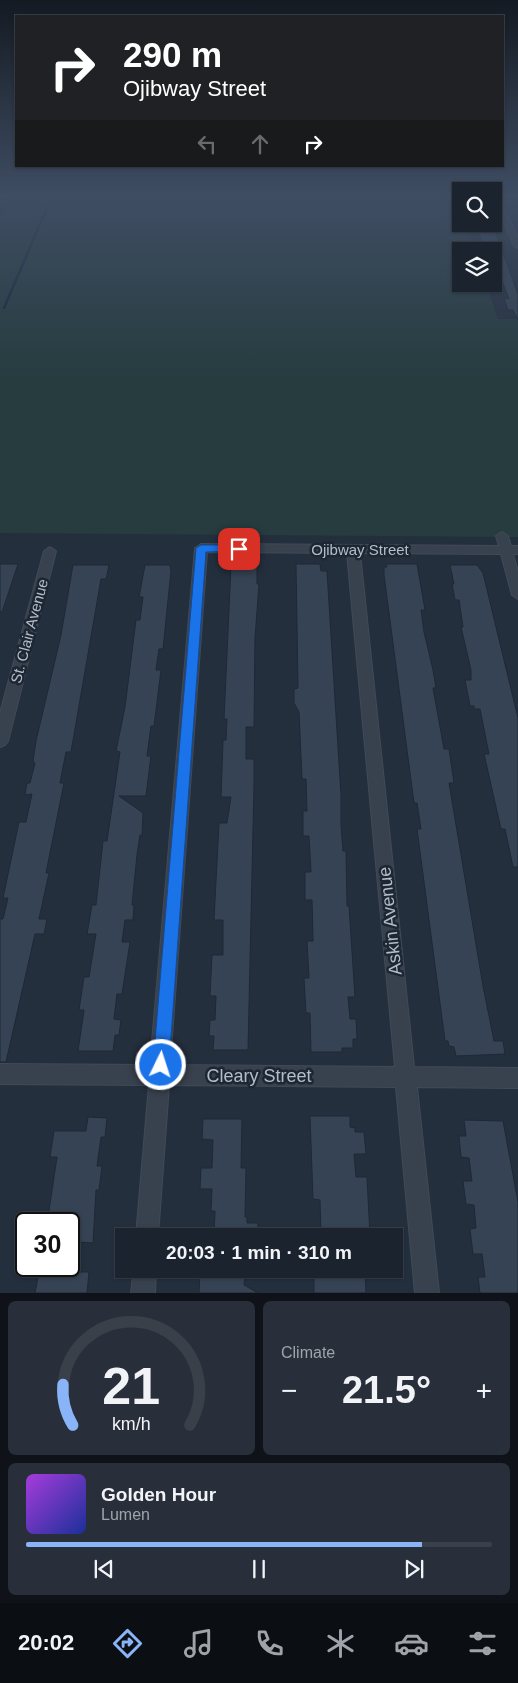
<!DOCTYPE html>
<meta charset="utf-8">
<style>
:root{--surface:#1b232e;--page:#282f3a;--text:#f1f3f6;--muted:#a0a4aa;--line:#39404a;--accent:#8ab4f8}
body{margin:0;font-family:Arial,sans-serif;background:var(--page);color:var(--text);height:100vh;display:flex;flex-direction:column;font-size:19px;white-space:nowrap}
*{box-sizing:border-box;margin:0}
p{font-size:16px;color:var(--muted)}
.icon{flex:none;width:28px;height:28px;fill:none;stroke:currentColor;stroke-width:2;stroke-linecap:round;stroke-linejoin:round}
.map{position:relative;height:1293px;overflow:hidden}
.side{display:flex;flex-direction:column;gap:8px;padding:8px;background:#0f1319;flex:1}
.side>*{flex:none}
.guide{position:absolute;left:15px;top:15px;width:489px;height:152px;border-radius:0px;box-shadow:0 1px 4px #0004,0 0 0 1px var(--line);background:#202124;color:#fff;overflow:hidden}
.tools{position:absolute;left:452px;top:182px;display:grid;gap:10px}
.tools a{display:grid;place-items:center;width:50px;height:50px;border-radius:0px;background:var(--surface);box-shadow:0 1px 4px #0004,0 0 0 1px var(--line);font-size:25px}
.speed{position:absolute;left:15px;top:1212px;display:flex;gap:10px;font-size:25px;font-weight:700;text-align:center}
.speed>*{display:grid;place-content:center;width:65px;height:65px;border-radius:50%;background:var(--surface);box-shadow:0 1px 4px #0004,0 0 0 1px var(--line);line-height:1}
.speed .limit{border:2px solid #111;border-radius:8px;background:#fff;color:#111}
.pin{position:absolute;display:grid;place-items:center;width:42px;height:42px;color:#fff;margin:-21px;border-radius:10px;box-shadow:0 2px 8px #0006}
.me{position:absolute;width:55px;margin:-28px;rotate:4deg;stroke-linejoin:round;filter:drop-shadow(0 0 4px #0008)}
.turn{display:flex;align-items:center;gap:18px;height:105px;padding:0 25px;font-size:22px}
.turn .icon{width:65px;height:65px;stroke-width:2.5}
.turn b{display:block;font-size:35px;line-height:42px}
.lanes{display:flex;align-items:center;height:48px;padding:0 25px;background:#0003;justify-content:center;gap:25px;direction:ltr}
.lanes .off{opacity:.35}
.big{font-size:38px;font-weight:700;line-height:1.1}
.side .tile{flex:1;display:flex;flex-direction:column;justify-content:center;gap:8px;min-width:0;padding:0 18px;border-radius:8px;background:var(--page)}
.side .dial{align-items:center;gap:0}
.dial svg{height:130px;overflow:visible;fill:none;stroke:var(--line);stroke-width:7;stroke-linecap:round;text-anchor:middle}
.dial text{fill:var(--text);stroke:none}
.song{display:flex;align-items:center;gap:15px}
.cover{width:60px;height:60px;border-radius:8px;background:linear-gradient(135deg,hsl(280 70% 55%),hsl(230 70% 35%))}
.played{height:5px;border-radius:2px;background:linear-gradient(90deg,var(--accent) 85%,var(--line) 85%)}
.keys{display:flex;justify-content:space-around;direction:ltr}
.heat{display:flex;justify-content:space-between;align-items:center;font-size:28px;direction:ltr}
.side .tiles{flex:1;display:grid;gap:8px;grid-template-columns:1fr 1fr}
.tile:last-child{grid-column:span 2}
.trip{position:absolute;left:115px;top:1228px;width:288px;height:50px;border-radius:0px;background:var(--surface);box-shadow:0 1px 4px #0004,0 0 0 1px var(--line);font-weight:700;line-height:50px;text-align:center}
.tabs{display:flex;height:80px;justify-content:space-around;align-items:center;background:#0b0e12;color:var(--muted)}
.tabs .icon{width:35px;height:35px}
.tabs .current{color:var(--accent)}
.tabs b{font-size:22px;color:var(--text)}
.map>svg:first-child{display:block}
.green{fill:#263c3f}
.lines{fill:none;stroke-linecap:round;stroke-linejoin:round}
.stream{stroke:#17263c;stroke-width:2.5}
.building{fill:#364354;stroke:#1f2835}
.minor-casing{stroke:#414a57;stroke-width:2}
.minor{fill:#38414e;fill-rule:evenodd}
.route{fill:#1a73e8;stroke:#114b97}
.labels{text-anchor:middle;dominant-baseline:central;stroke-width:5;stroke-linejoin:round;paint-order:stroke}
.street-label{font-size:15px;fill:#b4bcc9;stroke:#1d2633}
.near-street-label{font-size:18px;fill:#b4bcc9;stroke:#1d2633}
</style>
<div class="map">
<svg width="518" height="1293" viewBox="0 0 518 1293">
<rect width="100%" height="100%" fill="#242f3e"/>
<path class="green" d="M10 197H454L461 216V224H464L474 251H461V284H486L498 319H518V537L0 533V217Z"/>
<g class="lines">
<path class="stream" d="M503 201 518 200
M4 308 49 203 96 201H461"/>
</g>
<path class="building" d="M475 224H488L495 231 518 294V320L513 310H508L504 298 509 299 499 273H494V251H485Z
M0 564H18L2 612H0Z
M296 564H320L321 571H327L341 795V825L343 851H346L347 906H349L355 997H348L350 1019H356L357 1039H353V1048H342V1052H311L310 1013H306L304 978H309L307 941H313L312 900H305V872H311L309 836H303V811H307L306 779H302L299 712 294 703V689L298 688Z
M386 564H417L425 610H421L424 632 433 670 436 688H433L444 749H449L454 783H449L483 986 494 1041H503L505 1054 456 1056 454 1047 449 1046 448 1041H445L417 829H421L417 803H414L384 575V567H387Z
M73 565H109L106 579H101L71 752H66L60 783H64L46 873H49L39 919H47L44 934H35L6 1062H0V919H3L8 898H3L19 822H26L32 794 25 795 27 783H30L35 763 33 761 36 741 61 635Z
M145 565H170L171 571 163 649H159L156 670H161L154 726H151L147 756H151L146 796H119L143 813 142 835H140L137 855 132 905H134L133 920H125L122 942H130L122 994H117L114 1019 121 1020 119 1035H115L113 1051H78L84 1010H79L84 977H89L96 934H87L92 905H96L103 841H107L120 752 116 751 125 707 136 620H140L143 597H139Z
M450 565H477L483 573 518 718V867H513L505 829H501L484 754H489L480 709H474V706H470L465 680H471V670L461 627H463L459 600H455L452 584H454Z
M231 566H257V584H259L255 638 254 727H246V759H254V786L248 1050H213L214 1036H209L210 1020H215L216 996H210L212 955H223V920H214L219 823H227L231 797H221L223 740H226L227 719H224Z
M310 1116H350V1127L355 1128V1132H364L366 1154H354L356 1177H367L370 1236H321L320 1200 313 1199Z
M88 1117 107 1118 105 1137H101L97 1166H102L99 1190H96L93 1243 78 1242 76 1263H69V1224H47L57 1157H50L54 1131H86Z
M203 1119H242L241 1168H246L245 1217H247V1223H258V1236H214L215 1211H211L212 1189H200L201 1168H212L213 1140 202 1139Z
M464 1120 503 1121 518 1202V1293H480L478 1277H485L482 1254H473L470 1229 476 1228 474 1205 466 1204 463 1181H472L469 1158 461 1157 459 1136H466Z
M314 1269H365L366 1293H314Z
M39 1272H89L87 1293H35Z
M200 1273H245L244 1285 258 1293H199Z"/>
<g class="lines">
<defs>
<path id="minor" d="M494 197H499L518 238V248L514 246 494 202Z
M502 532 508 536 511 546H518V554H513L518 572V599L512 595 501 554 360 553 414 1067 518 1068V1088L417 1087 439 1293H415L396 1087 169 1085 158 1236H136L149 1085 0 1084V1064L150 1065 195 548 201 544 499 546 496 536ZM207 552 347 553 395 1067 170 1065Z
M50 547 56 551 8 741 5 745 0 747V713L44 551Z
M134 1269H156L155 1293H131Z"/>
</defs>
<use href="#minor" class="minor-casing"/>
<use href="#minor" class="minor"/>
</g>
<linearGradient id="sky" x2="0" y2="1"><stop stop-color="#141a22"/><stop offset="0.52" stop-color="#3f4d63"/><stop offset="1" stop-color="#3f4d63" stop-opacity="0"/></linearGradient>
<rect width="518" height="378" fill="url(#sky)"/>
<path class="route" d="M239 545 243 546V551L206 552 169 1065 167 1071 161 1073 155 1071 153 1065 196 548 201 545Z"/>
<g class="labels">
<g class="street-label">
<text x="360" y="549">Ojibway Street</text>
<text transform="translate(29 631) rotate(-75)">St. Clair Avenue</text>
</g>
<g class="near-street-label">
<text transform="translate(390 921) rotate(-96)">Askin Avenue</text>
<text x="259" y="1076">Cleary Street</text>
</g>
</g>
</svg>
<div class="tools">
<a><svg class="icon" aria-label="search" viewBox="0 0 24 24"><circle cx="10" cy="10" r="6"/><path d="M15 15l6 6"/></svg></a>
<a><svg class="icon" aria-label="layers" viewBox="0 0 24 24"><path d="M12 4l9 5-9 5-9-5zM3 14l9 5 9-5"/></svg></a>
</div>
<div class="speed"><div class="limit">30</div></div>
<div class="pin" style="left:239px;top:549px;background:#d93025"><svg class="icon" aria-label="arrive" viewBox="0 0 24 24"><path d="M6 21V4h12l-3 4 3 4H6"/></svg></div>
<svg class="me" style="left:161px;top:1065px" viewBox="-20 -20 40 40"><circle r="17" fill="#1a73e8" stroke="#fff" stroke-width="3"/><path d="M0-11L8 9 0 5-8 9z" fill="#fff"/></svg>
<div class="trip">20:03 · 1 min · 310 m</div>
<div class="guide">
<div class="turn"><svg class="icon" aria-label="right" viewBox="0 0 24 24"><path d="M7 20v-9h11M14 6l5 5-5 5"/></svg><div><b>290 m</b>Ojibway Street</div></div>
<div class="lanes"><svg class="icon off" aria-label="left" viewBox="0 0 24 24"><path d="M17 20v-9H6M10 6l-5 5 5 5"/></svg><svg class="icon off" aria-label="ahead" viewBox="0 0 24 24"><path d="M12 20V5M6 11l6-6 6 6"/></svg><svg class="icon" aria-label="right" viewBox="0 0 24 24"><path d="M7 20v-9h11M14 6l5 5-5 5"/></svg></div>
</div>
</div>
<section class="side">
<div class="tiles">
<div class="tile dial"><svg viewBox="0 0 100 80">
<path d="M14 69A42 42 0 1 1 86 69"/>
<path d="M14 69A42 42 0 0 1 8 44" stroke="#8ab4f8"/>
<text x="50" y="56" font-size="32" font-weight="700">21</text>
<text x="50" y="72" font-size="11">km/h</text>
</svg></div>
<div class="tile"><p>Climate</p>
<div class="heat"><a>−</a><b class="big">21.5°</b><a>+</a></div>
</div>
<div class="tile">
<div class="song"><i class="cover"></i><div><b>Golden Hour</b><p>Lumen</p></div></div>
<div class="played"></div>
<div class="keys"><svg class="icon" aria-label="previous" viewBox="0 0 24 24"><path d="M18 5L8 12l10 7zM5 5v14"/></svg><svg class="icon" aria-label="pause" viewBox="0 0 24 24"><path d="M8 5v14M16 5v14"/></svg><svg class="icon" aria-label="next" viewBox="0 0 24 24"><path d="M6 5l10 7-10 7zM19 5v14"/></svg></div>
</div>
</div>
</section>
<nav class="tabs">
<b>20:02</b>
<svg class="icon current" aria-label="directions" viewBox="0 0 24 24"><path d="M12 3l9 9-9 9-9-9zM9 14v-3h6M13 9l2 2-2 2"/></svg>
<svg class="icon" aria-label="music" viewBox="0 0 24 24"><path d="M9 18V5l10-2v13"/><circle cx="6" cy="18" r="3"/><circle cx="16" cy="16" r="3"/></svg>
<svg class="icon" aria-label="phone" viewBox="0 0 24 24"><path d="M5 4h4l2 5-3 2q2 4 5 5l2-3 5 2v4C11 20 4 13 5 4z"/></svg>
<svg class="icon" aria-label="climate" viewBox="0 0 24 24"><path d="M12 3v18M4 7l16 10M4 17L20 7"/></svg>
<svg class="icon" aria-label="car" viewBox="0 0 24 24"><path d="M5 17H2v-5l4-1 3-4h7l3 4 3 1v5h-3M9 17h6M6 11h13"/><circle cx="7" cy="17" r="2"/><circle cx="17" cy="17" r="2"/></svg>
<svg class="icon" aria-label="filters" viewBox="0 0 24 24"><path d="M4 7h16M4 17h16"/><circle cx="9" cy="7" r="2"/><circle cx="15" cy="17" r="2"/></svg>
</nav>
